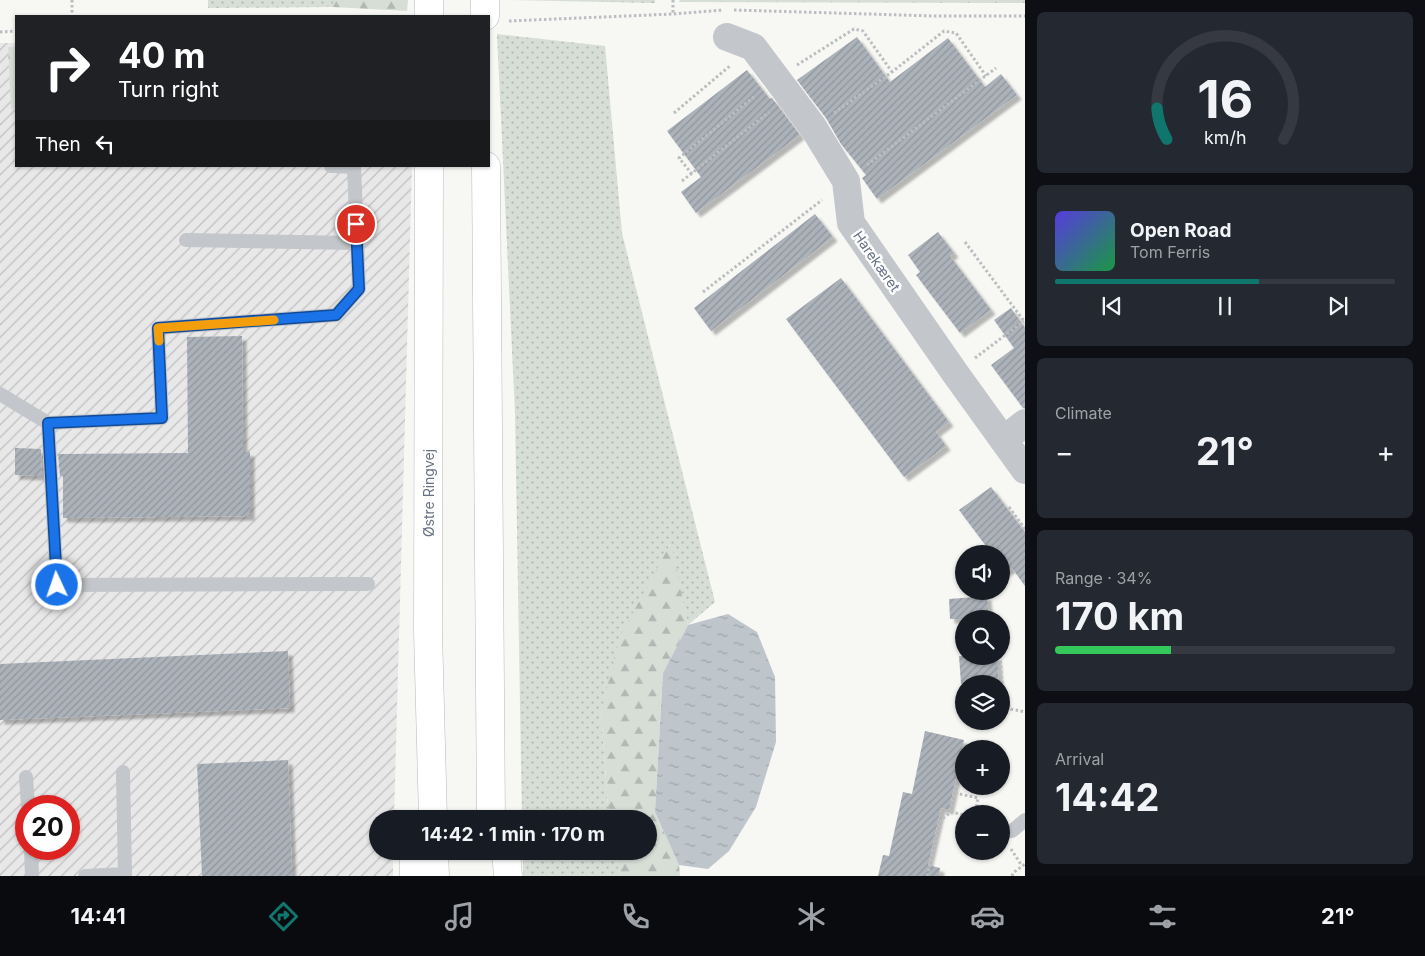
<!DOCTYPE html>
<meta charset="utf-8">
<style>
:root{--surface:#171b24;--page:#242831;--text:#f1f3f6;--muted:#9ea1a6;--line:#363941;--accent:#0f766e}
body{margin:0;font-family:Inter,sans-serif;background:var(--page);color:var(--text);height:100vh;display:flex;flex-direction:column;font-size:19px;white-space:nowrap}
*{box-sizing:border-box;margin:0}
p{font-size:16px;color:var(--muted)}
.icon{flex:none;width:28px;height:28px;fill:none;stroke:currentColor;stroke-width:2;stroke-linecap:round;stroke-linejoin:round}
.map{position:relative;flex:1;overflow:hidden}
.sheet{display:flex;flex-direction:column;gap:12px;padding:12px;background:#0d0f14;width:400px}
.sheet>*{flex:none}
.hud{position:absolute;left:15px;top:15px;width:475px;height:152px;border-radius:0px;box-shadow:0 1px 4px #0004;background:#202124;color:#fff;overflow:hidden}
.controls{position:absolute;left:955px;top:545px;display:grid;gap:10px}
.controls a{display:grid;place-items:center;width:55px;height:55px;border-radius:50%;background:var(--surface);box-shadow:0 1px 4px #0004;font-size:25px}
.speed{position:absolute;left:15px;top:795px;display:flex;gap:10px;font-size:25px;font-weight:700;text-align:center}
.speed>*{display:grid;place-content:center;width:65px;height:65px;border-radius:50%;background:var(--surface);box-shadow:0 1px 4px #0004;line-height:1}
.speed .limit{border:8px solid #d22;background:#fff;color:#111}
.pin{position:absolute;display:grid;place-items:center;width:42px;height:42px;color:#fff;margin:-21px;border:2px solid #fff;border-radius:50%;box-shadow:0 1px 5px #0007}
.me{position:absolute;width:55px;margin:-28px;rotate:357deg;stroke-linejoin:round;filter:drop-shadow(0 0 4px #0008)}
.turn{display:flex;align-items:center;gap:18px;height:105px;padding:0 20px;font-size:22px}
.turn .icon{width:65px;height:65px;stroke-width:2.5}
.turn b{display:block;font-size:35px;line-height:42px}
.then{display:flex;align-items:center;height:48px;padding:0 20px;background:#0003;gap:10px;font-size:19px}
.big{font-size:38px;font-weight:700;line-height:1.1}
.sheet .card{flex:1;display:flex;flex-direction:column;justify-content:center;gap:8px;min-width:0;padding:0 18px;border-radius:8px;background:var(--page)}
.sheet .dial{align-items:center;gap:0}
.dial svg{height:130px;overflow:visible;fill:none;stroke:var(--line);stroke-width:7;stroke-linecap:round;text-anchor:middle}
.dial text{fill:var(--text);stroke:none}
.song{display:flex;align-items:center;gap:15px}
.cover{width:60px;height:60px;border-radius:8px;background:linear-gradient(135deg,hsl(250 70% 55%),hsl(140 70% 35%))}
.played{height:5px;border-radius:2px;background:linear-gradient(90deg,var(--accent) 60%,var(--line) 60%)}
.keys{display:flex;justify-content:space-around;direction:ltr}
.heat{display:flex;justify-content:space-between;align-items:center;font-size:28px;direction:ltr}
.charge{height:8px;border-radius:4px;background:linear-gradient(90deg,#34c759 34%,var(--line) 0)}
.trip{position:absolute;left:369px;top:810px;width:288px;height:50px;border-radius:25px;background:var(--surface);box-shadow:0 1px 4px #0004;font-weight:700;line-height:50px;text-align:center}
.tab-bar{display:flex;height:80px;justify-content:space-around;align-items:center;background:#090b0e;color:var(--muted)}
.tab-bar .icon{width:35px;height:35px}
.tab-bar .current{color:var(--accent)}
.tab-bar b{font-size:22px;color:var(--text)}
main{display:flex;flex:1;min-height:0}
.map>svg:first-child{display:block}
.industrial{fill:url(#industrial-furrows);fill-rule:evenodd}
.grass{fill:url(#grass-dots)}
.forest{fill:url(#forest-firs)}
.water{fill:url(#water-ripples)}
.building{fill:url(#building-hatch);filter:url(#shadow)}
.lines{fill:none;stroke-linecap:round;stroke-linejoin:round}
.secondary-casing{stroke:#b5b9bf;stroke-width:29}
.path{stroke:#bbbdc0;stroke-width:3;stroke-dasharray:2.5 2.5;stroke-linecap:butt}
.lane{stroke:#c3c6ca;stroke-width:14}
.street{stroke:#c3c6ca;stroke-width:28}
.secondary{stroke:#fff;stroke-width:28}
.route-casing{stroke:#114b97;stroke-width:12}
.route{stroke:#1a73e8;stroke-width:9}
.slow{stroke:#f59e0b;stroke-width:9}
.labels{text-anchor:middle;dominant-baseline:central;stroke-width:5;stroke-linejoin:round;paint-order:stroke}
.street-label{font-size:14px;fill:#677385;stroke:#fff}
</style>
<main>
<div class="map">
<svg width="1025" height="876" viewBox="0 0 1025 876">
<defs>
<pattern id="industrial-furrows" width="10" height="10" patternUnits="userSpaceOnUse" patternTransform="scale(1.25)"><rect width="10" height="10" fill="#e8e8e8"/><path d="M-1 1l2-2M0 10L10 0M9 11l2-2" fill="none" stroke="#c0c0c2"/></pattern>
<pattern id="grass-dots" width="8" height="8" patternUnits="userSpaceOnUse" patternTransform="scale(1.25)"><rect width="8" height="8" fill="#d7ded6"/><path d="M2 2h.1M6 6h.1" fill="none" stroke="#b2b8b3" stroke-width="1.8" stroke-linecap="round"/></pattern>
<pattern id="forest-firs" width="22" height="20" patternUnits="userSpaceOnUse" patternTransform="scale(1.25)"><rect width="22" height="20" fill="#d7ded6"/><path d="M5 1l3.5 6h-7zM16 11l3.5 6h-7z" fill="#b2b8b3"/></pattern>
<pattern id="water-ripples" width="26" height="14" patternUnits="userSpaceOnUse" patternTransform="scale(1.25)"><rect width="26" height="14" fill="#bec6cc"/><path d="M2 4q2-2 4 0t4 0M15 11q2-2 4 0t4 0" fill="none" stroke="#9ea5ab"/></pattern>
<pattern id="building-hatch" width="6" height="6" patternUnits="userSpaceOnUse" patternTransform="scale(1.25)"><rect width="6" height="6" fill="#acb2b9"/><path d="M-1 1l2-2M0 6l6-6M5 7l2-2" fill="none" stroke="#90959c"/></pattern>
<filter id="shadow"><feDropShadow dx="4.5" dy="4.5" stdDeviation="1" flood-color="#0004"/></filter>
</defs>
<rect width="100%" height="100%" fill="#f7f7f4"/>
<path class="industrial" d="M0 43H16V166H412L394 819H378V851H393V876H0ZM26 806H69V849H26Z"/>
<path class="grass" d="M208 0H333V7L208 8Z
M511 0H655V3Z
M497 34 605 46 622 233 715 602 688 625 670 544 601 712 609 819H522L515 413Z
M523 851H614L621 876H523Z"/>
<path class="forest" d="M333 0H408L407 11 333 7Z
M680 0H1025V3L679 2Z
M8 47H16V108L11 109Z
M671 543 688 625 663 673 655 812 679 865 680 876H621L614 851H648V819H609L601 712 620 636Z"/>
<path class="water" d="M728 614 757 632 775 677 776 742 756 807 729 851 708 869 679 865 655 812 663 673 688 625Z"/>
<path class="building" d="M857 37 890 82 948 38 985 87 1001 74 1017 95 877 199 862 178 866 175 841 144 826 118 797 80Z
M747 70 770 99 772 98 800 135 696 213 681 192 701 177 667 131Z
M815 214 833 237 711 331 694 308Z
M938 232 954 253 950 256 991 310 960 333 916 275 920 272 908 255Z
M841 278 949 422 936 432 946 446 904 477 786 319Z
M1011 308 1025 328V408H1023L991 365 1014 348 994 320Z
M242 336 243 452H250V516L63 518V476H60L58 454 188 453 187 337Z
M15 448 41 449 42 476 15 475Z
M991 487 1025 532V586L1012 568 1005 572 1001 566V554H992L959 510Z
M987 596 989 619H950L949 599Z
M288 651 290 708 0 720V664Z
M959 656H997L999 684H961Z
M925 731 964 740 949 810 941 808 928 865 940 868 939 876H878L883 855 889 856 903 792 912 794Z
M288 760 292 876H202L197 764Z"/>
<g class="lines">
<defs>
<path id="secondary" d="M485 0V16
M429 16V0
M429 166 428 632 433 819
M486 166 491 819
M434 851 435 876
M506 851 508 876
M414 876V851"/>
</defs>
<use href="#secondary" class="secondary-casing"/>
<path class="path" d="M72 0V16
M673 0V14
M734 10 934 16H1025
M509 21 673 14 723 10
M0 32 16 31
M797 65 854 29 863 31 892 72
M674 113 731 65
M834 113 892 72 944 31 956 33 986 76
M867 165 996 68
M692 174 679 158 756 95
M682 181 769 112
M965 242 1024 321
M703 292 822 200
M975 358 1024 321
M1009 507 1025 529
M991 617 992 619
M1000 656 1003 695 1011 709 1025 712
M955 793 978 798 975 814
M951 812 963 757
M1011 849 1022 866
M927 876 942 819 951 812 964 815
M1012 876 1013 873 1025 864"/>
<path class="lane" d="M186 240 356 243
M0 394 48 423 57 585 368 584
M48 423 162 418 158 328 336 315 359 289 354 167 331 166
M26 777 28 806
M1012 831 1025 820
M31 849 32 876
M85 876 125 874 123 772"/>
<path class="street" d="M727 37 753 47 813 127 846 181 851 223 955 373 1025 470
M1003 440 1025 423"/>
<use href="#secondary" class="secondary"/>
</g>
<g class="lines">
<defs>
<path id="route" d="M57 585 48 423 162 418 158 328 336 315 359 289 356 224"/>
</defs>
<use href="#route" class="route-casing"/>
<use href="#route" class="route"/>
<path class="slow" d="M159 341 158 328 274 320"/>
</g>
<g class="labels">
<g class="street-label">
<text transform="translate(877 261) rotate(55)">Harekæret</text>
<text transform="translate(428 493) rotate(-90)">Østre Ringvej</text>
</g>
</g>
</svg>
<div class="controls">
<a><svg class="icon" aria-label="sound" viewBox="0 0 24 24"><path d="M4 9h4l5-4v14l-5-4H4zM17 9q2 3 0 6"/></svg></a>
<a><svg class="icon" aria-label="search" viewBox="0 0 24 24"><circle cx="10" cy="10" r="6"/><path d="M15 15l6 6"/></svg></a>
<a><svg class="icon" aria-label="layers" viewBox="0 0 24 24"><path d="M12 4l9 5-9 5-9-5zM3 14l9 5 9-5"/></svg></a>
<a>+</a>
<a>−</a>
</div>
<div class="speed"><div class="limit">20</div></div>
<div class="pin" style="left:356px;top:224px;background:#d93025"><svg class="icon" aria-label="arrive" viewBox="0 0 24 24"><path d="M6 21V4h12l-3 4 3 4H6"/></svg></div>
<svg class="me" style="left:57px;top:585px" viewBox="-20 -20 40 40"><circle r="17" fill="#1a73e8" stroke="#fff" stroke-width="3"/><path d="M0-11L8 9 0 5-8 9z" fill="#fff"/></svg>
<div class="trip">14:42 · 1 min · 170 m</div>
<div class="hud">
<div class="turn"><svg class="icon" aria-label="right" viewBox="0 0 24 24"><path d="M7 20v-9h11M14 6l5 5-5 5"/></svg><div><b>40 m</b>Turn right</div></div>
<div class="then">Then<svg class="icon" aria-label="left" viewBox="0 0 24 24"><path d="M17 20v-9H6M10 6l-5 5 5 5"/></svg></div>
</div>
</div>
<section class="sheet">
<div class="card dial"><svg viewBox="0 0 100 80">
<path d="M14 69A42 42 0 1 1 86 69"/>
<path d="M14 69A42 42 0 0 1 8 50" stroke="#0f766e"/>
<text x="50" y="56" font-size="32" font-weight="700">16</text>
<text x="50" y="72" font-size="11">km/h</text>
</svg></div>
<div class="card">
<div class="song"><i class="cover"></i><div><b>Open Road</b><p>Tom Ferris</p></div></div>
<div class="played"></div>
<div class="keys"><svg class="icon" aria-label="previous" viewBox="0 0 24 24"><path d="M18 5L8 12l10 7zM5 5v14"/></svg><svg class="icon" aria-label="pause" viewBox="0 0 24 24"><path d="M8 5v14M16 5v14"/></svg><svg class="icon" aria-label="next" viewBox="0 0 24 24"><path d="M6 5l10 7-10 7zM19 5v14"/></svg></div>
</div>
<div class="card"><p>Climate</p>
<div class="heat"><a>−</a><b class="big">21°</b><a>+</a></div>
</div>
<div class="card"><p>Range · 34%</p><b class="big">170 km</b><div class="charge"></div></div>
<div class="card"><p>Arrival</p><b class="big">14:42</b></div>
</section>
</main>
<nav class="tab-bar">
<b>14:41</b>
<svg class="icon current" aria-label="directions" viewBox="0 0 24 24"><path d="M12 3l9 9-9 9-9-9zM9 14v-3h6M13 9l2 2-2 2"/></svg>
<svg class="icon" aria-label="music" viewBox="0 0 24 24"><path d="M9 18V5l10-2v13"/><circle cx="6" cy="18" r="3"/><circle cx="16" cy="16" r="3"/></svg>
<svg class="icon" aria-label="phone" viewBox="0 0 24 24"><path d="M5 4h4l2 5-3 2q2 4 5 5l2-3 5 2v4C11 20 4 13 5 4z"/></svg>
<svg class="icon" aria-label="climate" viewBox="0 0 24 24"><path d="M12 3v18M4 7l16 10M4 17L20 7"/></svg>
<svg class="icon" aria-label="car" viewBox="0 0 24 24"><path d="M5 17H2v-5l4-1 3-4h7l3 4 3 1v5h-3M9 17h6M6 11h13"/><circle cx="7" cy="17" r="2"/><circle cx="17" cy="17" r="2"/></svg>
<svg class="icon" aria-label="filters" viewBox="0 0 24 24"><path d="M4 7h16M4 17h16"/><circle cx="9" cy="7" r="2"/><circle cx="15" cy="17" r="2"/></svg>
<b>21°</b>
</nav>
